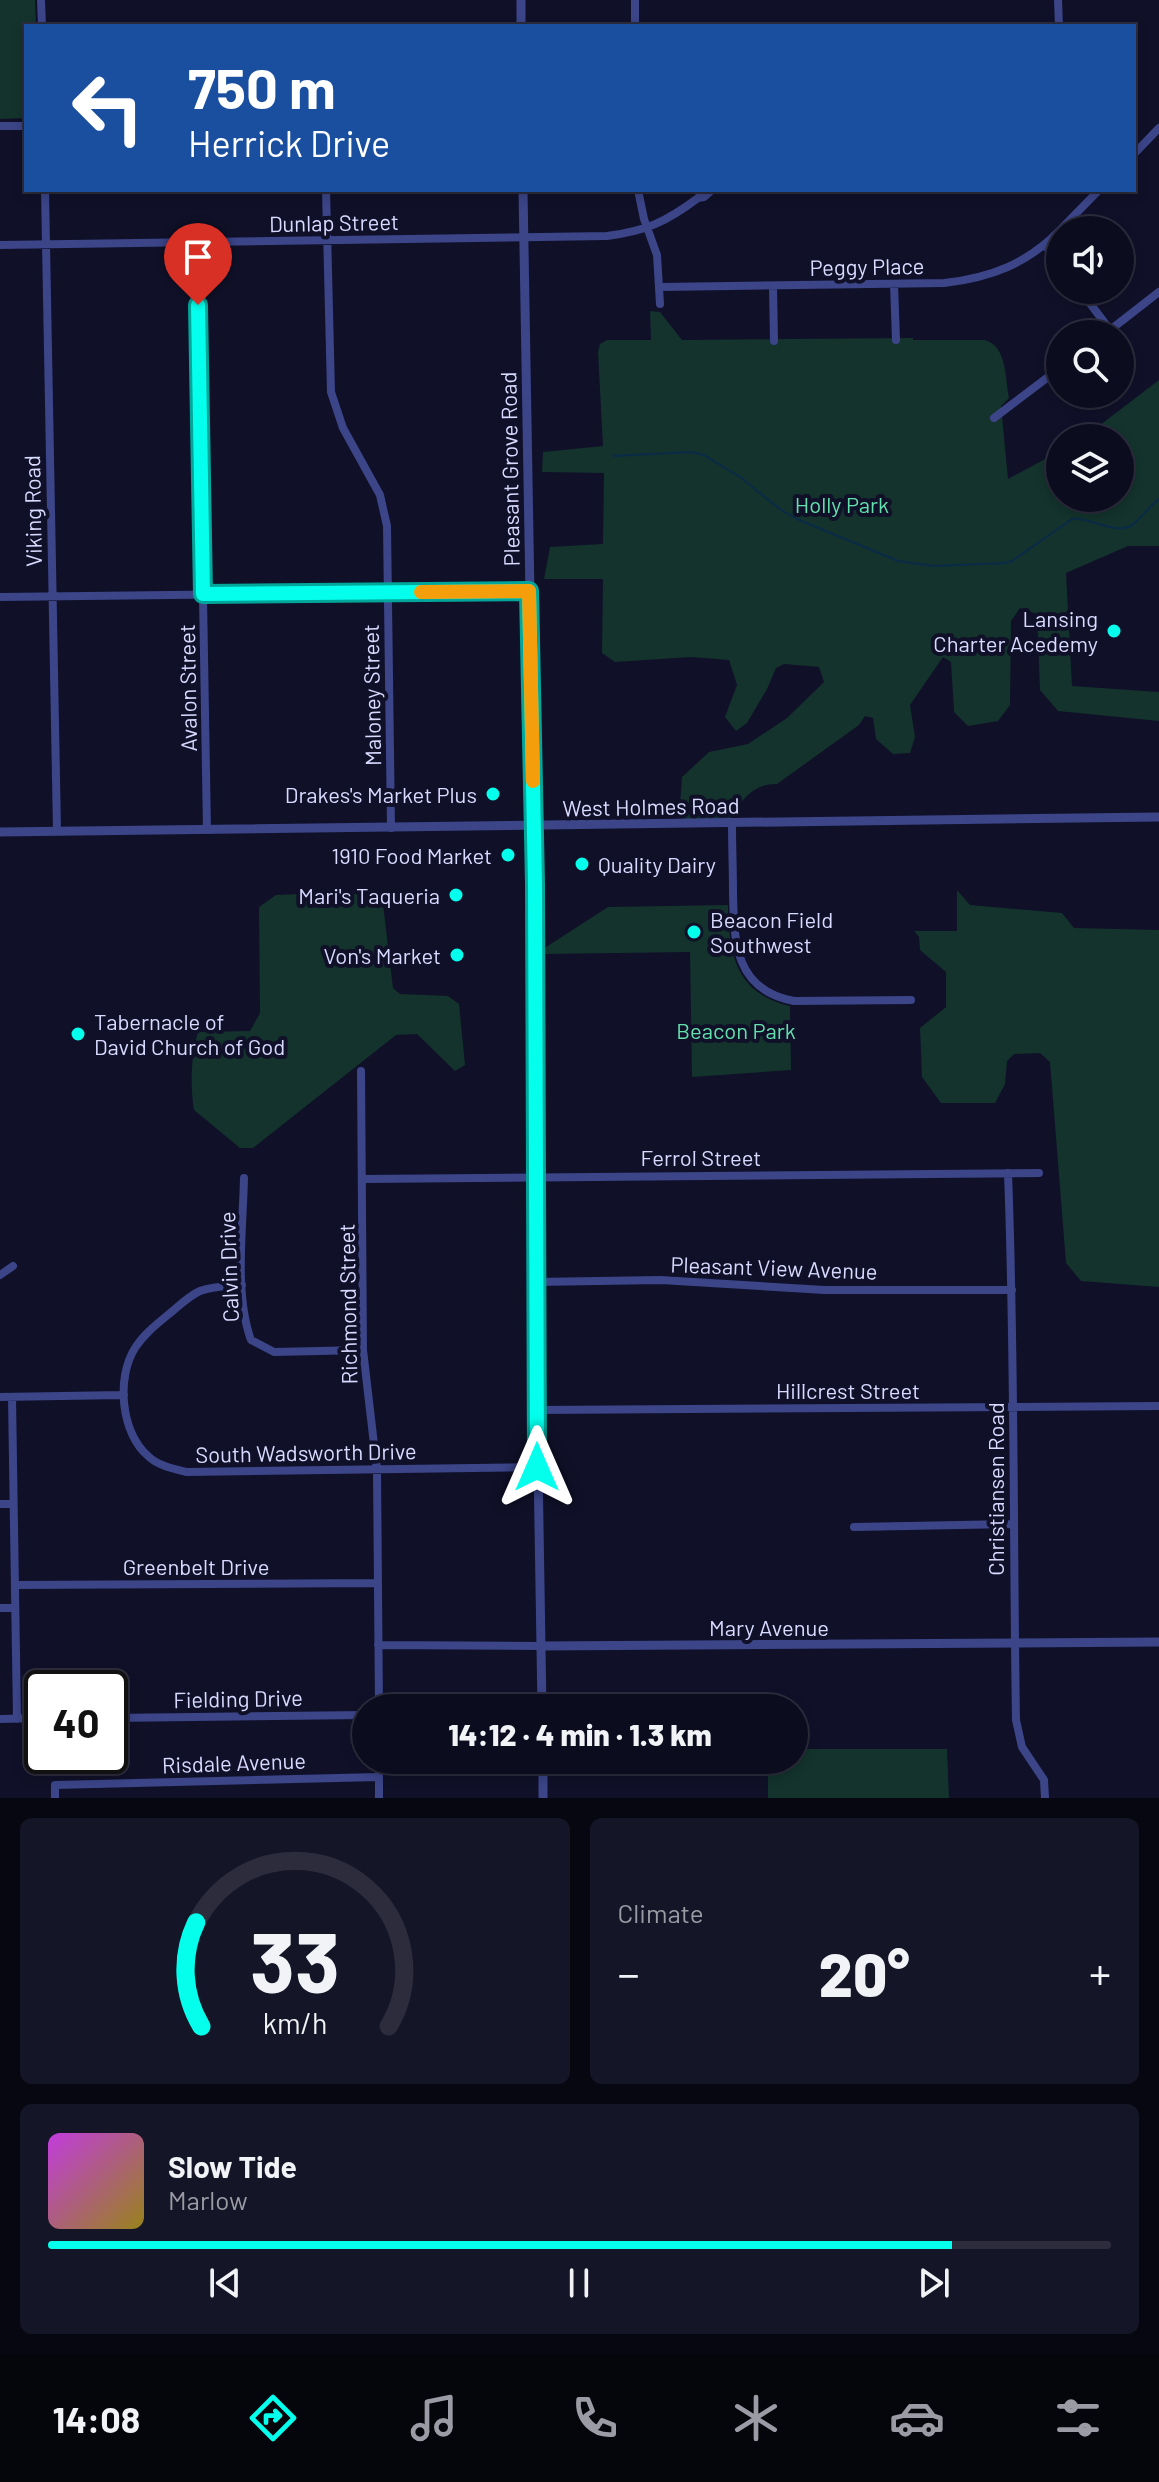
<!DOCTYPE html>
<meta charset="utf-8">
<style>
:root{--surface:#0c0c1f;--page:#151528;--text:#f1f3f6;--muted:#9a9ba4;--line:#2c2c3d;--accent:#04ffed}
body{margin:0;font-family:Barlow,sans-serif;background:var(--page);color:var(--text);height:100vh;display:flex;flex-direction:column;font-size:30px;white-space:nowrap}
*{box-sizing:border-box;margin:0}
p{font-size:26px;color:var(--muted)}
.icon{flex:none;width:44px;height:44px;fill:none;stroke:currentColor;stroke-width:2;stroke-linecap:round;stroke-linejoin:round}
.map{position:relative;height:1798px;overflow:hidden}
.sheet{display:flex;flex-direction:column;gap:20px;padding:20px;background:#070711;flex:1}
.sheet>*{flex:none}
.guide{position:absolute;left:24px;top:24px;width:1112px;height:168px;border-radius:0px;box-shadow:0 4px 12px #0003,0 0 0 2px var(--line);background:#1a4fa0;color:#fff;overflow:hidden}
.tools{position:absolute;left:1046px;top:216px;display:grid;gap:16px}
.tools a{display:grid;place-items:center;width:88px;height:88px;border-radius:50%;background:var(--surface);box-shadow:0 4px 12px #0003,0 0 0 2px var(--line);font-size:40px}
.speed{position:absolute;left:24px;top:1670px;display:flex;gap:16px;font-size:40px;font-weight:700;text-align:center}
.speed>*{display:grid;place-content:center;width:104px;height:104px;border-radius:50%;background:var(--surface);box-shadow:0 4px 12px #0003,0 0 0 2px var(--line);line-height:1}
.speed .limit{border:4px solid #111;border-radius:12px;background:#fff;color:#111}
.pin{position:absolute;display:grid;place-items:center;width:68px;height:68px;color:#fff;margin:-82px -34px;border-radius:50% 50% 50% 0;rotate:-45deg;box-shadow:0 0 8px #0007}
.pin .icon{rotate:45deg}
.me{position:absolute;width:88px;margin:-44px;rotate:0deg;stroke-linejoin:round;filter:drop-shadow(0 0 6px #0008)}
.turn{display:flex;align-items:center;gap:28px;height:168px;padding:0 32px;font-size:36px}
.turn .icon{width:104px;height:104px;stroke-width:2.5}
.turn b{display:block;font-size:56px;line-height:68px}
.big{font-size:60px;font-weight:800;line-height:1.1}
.sheet .tile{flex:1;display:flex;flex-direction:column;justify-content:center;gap:12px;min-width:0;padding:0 28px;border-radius:12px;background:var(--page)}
.sheet .dial{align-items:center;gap:0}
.dial svg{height:208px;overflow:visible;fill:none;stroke:var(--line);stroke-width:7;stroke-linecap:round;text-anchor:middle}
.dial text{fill:var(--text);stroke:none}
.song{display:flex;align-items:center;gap:24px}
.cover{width:96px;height:96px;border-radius:12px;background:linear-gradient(135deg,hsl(290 70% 55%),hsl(50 70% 35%))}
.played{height:8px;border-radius:4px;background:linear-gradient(90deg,var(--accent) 85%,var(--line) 85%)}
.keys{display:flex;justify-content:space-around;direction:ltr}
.heat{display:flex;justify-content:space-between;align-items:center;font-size:44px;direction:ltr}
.sheet .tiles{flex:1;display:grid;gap:20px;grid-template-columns:1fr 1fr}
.tile:last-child{grid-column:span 2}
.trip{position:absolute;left:352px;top:1694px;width:456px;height:80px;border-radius:40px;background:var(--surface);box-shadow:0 4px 12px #0003,0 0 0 2px var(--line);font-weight:800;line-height:80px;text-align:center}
.tabs{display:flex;height:128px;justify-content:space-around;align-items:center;background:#05050c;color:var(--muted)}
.tabs .icon{width:56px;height:56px}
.tabs .active{color:var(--accent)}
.tabs b{font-size:36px;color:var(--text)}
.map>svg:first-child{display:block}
.green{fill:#13332c}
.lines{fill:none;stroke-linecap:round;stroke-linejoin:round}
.stream{stroke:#0a2b48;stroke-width:2}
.minor{stroke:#3b4588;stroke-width:8}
.tertiary{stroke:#3b4588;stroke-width:9}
.route-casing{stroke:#03a69a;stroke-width:20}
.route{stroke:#04ffed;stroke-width:14}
.slow{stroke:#f59e0b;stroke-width:14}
.poi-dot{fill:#04ffed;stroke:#101029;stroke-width:3}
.labels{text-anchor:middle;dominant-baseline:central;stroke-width:8;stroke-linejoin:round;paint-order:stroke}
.street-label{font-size:22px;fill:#d8daff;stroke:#101029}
.park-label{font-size:22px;fill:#61e1ab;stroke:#101029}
.poi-label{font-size:22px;fill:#d8daff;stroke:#101029;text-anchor:end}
</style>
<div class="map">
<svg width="1159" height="1798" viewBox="0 0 1159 1798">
<rect width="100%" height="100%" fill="#101029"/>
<path class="green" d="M0 0H35L36 26H26V118L0 119Z
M650 311 660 312 682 340 913 338V340H985C1007 346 1005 378 1009 398L1001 406 1008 479 1060 451V498H1120V438H1083L1159 380V546H1128L1066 573 1072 686 1159 692V721L1058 711 1040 690 1037 614 1020 608 1011 621 1010 705 998 721 968 726 954 712 951 662 943 657 910 705 915 737 910 753 893 754 876 739 873 718 865 716 859 725 777 784C751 784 743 800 729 819L679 820 682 777 709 752 748 744 787 718 824 682 819 667 784 664 776 668 767 689 747 723 736 731 725 717 737 685 729 660 691 657 615 662 602 653 603 579H544L550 547 603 544 604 473 542 472 543 452 603 446 598 352 600 344 607 340H651Z
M957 890 970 905 1062 913 1074 928 1159 930V1287L1081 1281 1066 1263 1050 1062 1040 1053 1014 1054 1007 1061 1005 1084 995 1103H941L922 1077 920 1028 946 1007V972L920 950 919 937 914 931H957Z
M368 891 383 904 393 988 400 994 448 996 459 1004 465 1065 455 1071 417 1034 396 1035 253 1148H240L194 1110C190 1086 191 1055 198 1032L250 1031 260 1013 259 907 276 895Z
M728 905C729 954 735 993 790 1006L791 1070 692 1077 690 952 543 954V949L608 907Z
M794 1749H947L949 1798H768V1776L743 1764 741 1760H794Z"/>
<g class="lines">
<path class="stream" d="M613 456 690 452 704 455 740 477 781 510 797 519 898 561 912 563 934 566 1005 563 1012 561 1072 519C1090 516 1119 539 1136 522 1144 514 1150 506 1159 499"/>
<path class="minor" d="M41 0 42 26
M635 0V26
M1058 0 1059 26
M0 126H26
M1134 154 1159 128
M45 190 57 831
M326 190 331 392 343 428 380 495 387 526 391 828
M638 190 644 219 657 255 660 304
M703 190 698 198 704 197 712 190
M1060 230 1099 190
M0 245 607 236C646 231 666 222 698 198
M1045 245 1060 265
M894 284 896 340
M773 286 774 341
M660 287 944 283C990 278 1027 264 1060 230
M1080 290 1110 330
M198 305 207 830
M1105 334 1159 292
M994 418 1060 368
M0 597 529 591
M732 823C732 847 733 870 733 893 734 943 735 990 794 1001L911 1000
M361 1071 363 1350 377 1470 379 1708
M1008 1173C1015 1355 1013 1538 1016 1720L1022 1747 1044 1780 1045 1798
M244 1178C243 1228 234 1293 251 1340L274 1352 363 1350
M363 1179 1039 1173
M0 1275 13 1266
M535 1282 661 1280 824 1290H1012
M242 1285C228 1286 213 1286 200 1291 191 1295 182 1303 175 1309 161 1321 145 1332 135 1348 116 1378 121 1433 148 1456 158 1466 174 1469 187 1472L537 1467
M0 1397 124 1395
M12 1397 17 1719
M537 1410 1159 1406
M0 1504H13
M854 1527 1012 1524
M15 1585 378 1583
M0 1608H15
M378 1645 540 1646
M110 1718 366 1715
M0 1719 42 1718
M379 1760V1798
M55 1798V1785L379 1777"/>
<path class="tertiary" d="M521 0V26
M523 190 535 884V1282L542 1708
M0 832 1159 817
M540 1646 1159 1642
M543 1760V1798"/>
</g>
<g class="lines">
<defs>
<path id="route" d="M198 305 203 594 529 591 535 884 537 1467"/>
</defs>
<use href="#route" class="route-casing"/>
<use href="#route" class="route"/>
<path class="slow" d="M421 592 529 591 533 781"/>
</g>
<g class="poi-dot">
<circle cx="1114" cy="631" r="8"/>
<circle cx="493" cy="794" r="8"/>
<circle cx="508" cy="855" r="8"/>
<circle cx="582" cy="864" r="8"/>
<circle cx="456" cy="895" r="8"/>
<circle cx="694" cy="932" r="8"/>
<circle cx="457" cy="955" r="8"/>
<circle cx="78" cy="1034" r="8"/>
</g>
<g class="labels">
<g class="street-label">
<text transform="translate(334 222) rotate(-1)">Dunlap Street</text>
<text transform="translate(867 266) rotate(-1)">Peggy Place</text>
<text transform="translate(509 469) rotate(-91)">Pleasant Grove Road</text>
<text transform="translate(32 511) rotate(-91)">Viking Road</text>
<text transform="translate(187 688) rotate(-91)">Avalon Street</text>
<text transform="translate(371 695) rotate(-91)">Maloney Street</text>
<text transform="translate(651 806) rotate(-1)">West Holmes Road</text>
<text x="701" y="1157">Ferrol Street</text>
<text transform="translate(228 1267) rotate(-92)">Calvin Drive</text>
<text transform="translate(774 1267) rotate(2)">Pleasant View Avenue</text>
<text transform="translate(347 1304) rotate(-91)">Richmond Street</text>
<text x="848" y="1390">Hillcrest Street</text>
<text transform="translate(306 1452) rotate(-1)">South Wadsworth Drive</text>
<text transform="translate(995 1489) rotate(-90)">Christiansen Road</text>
<text x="196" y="1566">Greenbelt Drive</text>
<text x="769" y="1627">Mary Avenue</text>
<text transform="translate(238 1698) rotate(-1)">Fielding Drive</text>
<text transform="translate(234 1762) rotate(-2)">Risdale Avenue</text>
</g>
<g class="park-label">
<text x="842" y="504">Holly Park</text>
<text x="736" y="1030">Beacon Park</text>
</g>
<g class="poi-label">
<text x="1098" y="618">Lansing<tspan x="1098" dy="25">Charter Acedemy</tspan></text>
<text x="477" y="794">Drakes's Market Plus</text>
<text x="492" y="855">1910 Food Market</text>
<text x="598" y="864" text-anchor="start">Quality Dairy</text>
<text x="440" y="895">Mari's Taqueria</text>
<text x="710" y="919" text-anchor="start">Beacon Field<tspan x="710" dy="25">Southwest</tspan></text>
<text x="441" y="955">Von's Market</text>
<text x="94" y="1021" text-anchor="start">Tabernacle of<tspan x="94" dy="25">David Church of God</tspan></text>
</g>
</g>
</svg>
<div class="tools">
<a><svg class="icon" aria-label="sound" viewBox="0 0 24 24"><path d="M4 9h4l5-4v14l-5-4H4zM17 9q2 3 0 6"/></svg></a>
<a><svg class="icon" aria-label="search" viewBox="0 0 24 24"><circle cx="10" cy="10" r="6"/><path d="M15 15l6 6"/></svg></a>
<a><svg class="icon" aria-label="layers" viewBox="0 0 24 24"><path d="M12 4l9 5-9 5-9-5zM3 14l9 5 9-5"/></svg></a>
</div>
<div class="speed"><div class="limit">40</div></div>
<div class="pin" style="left:198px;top:305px;background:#d93025"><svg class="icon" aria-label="arrive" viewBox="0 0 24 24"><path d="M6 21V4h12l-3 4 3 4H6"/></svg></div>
<svg class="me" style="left:537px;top:1467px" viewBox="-20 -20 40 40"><path d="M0-17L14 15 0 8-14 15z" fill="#04ffed" stroke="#fff" stroke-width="4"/></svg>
<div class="trip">14:12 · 4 min · 1.3 km</div>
<div class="guide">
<div class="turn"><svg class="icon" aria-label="left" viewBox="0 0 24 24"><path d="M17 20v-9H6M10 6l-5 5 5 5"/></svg><div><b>750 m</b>Herrick Drive</div></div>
</div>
</div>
<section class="sheet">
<div class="tiles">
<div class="tile dial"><svg viewBox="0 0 100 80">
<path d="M14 69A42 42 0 1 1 86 69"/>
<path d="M14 69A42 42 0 0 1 12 29" stroke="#04ffed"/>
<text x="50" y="56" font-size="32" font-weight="700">33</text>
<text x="50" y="72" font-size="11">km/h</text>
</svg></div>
<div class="tile"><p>Climate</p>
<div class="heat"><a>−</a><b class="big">20°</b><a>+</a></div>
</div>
<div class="tile">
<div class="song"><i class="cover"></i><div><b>Slow Tide</b><p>Marlow</p></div></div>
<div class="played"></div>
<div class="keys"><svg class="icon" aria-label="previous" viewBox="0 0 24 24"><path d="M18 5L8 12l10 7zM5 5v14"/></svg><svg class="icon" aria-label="pause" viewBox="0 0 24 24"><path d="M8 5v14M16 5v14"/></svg><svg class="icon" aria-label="next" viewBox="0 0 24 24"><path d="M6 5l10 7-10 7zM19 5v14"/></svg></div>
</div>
</div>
</section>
<nav class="tabs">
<b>14:08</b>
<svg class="icon active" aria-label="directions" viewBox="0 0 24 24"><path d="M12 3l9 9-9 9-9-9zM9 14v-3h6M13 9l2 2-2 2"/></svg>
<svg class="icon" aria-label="music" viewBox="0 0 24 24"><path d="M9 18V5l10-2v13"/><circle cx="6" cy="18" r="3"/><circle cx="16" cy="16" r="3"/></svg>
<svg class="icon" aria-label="phone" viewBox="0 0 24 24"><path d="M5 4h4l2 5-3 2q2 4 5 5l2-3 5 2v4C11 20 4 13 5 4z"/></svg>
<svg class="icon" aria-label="climate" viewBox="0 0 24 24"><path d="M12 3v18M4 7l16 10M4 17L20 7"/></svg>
<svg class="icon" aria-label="car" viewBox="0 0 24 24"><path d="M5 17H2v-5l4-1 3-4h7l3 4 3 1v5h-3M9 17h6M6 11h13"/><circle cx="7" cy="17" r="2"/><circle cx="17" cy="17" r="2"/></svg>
<svg class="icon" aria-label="filters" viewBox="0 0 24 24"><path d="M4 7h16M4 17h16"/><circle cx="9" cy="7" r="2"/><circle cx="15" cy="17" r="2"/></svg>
</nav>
